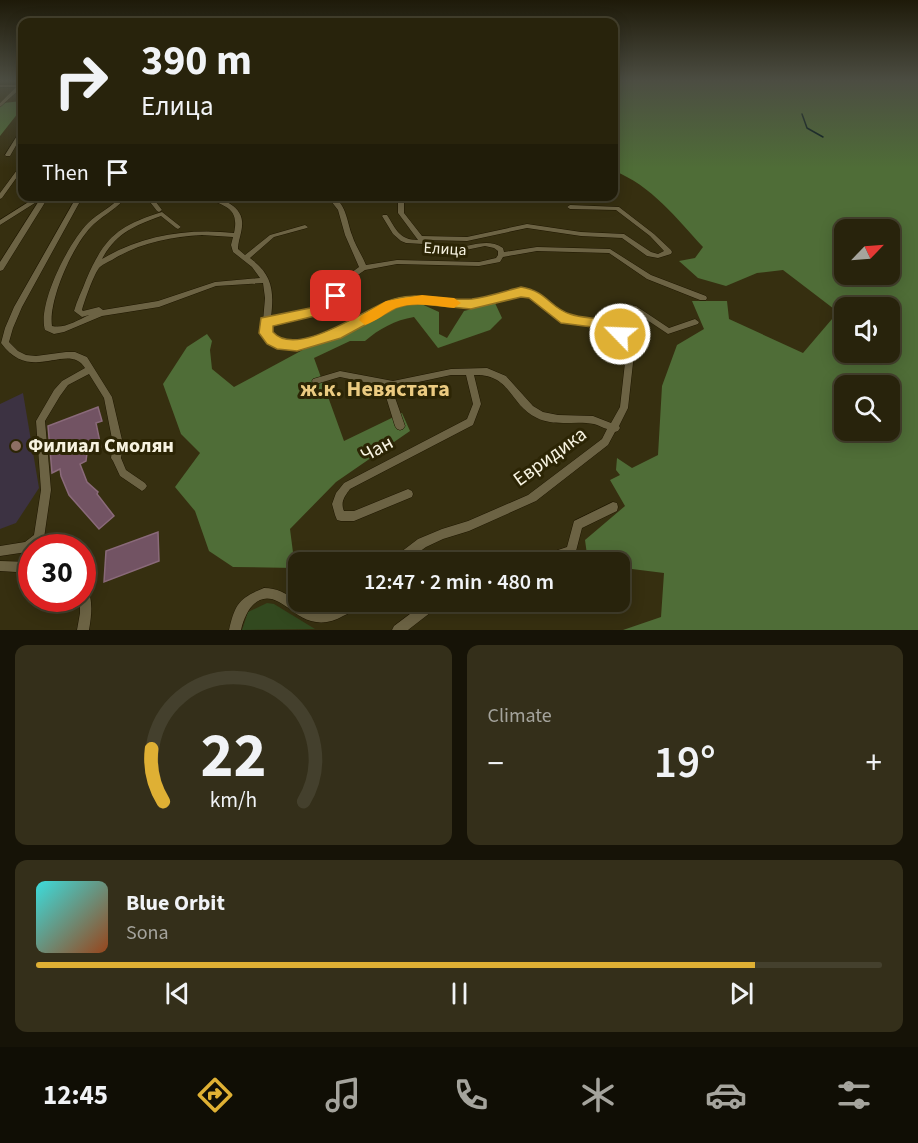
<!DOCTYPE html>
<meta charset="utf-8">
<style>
:root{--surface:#28230c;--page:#342f1a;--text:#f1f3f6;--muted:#a5a49d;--line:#44402d;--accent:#dfb034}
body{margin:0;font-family:"Source Sans 3",sans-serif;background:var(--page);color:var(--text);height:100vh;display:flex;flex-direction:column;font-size:22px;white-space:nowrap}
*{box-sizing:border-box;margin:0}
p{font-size:20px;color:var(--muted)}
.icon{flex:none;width:33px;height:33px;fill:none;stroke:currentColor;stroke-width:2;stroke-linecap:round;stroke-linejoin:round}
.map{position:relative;height:630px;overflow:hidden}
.drawer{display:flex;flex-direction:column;gap:15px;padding:15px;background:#161307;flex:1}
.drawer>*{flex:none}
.top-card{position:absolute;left:18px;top:18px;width:600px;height:183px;border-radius:12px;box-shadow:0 3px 15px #0003,0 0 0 2px var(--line);background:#28230c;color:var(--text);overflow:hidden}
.needle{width:39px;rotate:65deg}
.buttons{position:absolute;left:834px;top:219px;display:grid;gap:12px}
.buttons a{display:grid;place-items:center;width:66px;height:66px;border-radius:12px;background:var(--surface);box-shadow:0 3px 15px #0003,0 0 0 2px var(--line);font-size:30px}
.speed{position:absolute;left:18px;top:534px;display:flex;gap:12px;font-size:30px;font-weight:700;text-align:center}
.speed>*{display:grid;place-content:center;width:78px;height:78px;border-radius:50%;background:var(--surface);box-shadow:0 3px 15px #0003,0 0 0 2px var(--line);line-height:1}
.speed .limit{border:9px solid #d22;background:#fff;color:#111}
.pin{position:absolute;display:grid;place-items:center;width:51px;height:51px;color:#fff;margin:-26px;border-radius:12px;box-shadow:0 3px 9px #0006}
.me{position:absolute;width:66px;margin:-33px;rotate:294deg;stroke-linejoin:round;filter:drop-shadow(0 0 4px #0008)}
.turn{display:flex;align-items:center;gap:21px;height:126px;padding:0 24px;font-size:27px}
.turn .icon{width:78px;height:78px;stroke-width:2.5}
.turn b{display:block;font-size:42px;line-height:51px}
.then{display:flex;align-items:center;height:57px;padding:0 24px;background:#0003;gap:12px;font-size:22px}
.big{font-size:45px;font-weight:600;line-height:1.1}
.drawer .card{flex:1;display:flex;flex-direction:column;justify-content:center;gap:9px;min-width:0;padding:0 21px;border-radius:12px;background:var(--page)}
.drawer .dial{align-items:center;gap:0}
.dial svg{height:156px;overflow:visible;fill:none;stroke:var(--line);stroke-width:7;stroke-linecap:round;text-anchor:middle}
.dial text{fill:var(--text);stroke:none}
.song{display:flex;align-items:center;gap:18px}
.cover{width:72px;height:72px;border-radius:9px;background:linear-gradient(135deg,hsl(180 70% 55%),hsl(20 70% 35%))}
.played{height:6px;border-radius:3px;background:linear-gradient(90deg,var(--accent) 85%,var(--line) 85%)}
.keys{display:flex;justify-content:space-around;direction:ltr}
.heat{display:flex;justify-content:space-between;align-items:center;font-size:33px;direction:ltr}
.drawer .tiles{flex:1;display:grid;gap:15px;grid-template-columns:1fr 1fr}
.card:last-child{grid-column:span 2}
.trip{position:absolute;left:288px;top:552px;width:342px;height:60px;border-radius:12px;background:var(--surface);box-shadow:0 3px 15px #0003,0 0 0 2px var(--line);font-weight:600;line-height:60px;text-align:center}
.tabs{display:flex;height:96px;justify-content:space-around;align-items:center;background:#100e05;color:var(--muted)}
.tabs .icon{width:42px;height:42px}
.tabs .active{color:var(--accent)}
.tabs b{font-size:27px;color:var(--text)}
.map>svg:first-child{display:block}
.education{fill:#3c3242}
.green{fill:#32491f}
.forest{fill:#4f6d37;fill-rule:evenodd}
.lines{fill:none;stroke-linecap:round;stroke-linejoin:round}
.stream{stroke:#00181c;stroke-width:1.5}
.building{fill:#725363;stroke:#8a6a7a;stroke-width:1.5}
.minor-casing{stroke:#1e1600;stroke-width:1}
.tertiary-casing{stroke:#1e1600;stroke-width:1}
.minor{fill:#6c6344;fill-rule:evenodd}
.tertiary{fill:#6c6344;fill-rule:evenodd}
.route{fill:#dfb034;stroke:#917222;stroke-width:1.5}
.slow{fill:#f59e0b}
.education-dot{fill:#8d6e63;stroke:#2c2505;stroke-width:2}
.labels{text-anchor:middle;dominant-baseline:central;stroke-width:6;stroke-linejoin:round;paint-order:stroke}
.street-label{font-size:16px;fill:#f7f3e1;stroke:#2c2505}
.near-poi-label{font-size:20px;font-weight:bold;fill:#f7f3e1;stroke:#2c2505;text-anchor:start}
.near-street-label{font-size:20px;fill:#f7f3e1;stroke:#2c2505}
.district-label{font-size:22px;font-weight:bold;fill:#ebcb81;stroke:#2c2505}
</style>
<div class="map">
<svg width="918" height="630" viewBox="0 0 918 630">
<rect width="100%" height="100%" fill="#362f10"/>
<path class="education" d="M23 393 39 488 16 523 0 529V404Z"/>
<path class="green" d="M267 603 274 604 315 629 242 630 248 612Z"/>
<path class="forest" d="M614 80H918V630H623L661 617 664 573 632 569 620 579V562H588L585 540 625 506 610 480 620 475 616 470 617 458 632 468 658 455 662 386 677 345 704 329 692 301H727L729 319 803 353 838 312 783 270 757 273 726 286 698 278 679 261 695 258 703 247C677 219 651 185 614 171ZM844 230H890V274H844ZM844 308H890V352H844ZM844 386H890V430H844Z
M22 101V108L0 136V107L3 103Z
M417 302 439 312V334L447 338 464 311 495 303 502 318 490 330 438 348 414 317C395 320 379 329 365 341H350L314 358 344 441 402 413 410 431 336 482 290 529 295 568 233 567 209 551 195 511 175 487 200 453 181 434 163 384 187 347 207 334 212 341 210 350 212 369 234 387 310 346 348 333 386 310Z"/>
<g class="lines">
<path class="stream" d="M802 114 807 128 823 137"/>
</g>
<path class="building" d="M98 407 102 421 96 423 101 447 87 453 86 461 80 464 87 482 98 492 97 494 114 516 99 529 69 495 61 476 60 469 52 473 48 426Z
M158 532 159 561 104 582 106 551Z"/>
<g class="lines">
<defs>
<path id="minor" d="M20 83H22V87L0 107V103L16 87H0V85H19Z
M20 131H22V135L10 156H6L5 155Z
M22 165V170L2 198 0 199V193L20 166Z
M38 196H46L0 225V220Z
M77 196H83L22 307 13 328 9 342 18 351 26 355 36 356 66 352H75L87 357 112 397 123 444 121 458 126 470 145 483 147 486 145 489 142 491 120 476 113 461 111 458 113 444 104 398 89 374 68 385 60 396 45 421 51 490 44 538C42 543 37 548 32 548V550L27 552 0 556V546L25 542 34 535 41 490 36 421 54 390 62 381 85 368C68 341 31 385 1 343L5 328 14 307Z
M121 196H127C118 208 105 214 94 224 74 242 48 300 52 326 64 329 78 320 89 315L82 317 74 311C77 300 82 291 86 280 104 238 117 226 162 212L181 227 178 229 176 228 161 216C134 226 116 233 102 259 142 235 189 228 234 233 240 206 223 207 204 196 218 196 241 205 242 221 243 231 238 240 238 249L245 255 270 235 305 225 308 227 307 228 274 237 250 258C273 275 274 291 271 318L312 310 326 300 348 275 359 267 345 235 338 210 331 201 324 196C346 196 346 219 352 235 355 245 362 255 366 265L397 260 479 262 496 258 498 255V251L494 248 485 246 461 251H451L423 244 406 243 401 241 393 234 382 216 383 215H387C396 229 399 240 418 240L398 213V196H404V213L422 236 467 237 527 224 581 232 624 234 651 252 658 254 664 251 650 236 616 210 570 209 567 207 570 205 619 207 654 234 671 250 672 252 671 254 658 258 647 256 622 238 581 236 527 228 467 241 425 240C435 244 446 247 457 247 474 246 488 238 503 248L504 252 537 247 610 249 651 275 706 296 707 298 706 300H700L647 279 609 253 537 251 503 257 500 262 479 266 397 264 365 270 352 279 332 304 317 314 270 324V332L275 338 283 342H297L334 333 388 303 407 297 422 296 471 301 521 289 533 290 568 316 602 320 614 312 636 306 669 328 695 319 699 322 698 324 668 334 635 312 619 316 609 323 614 325 631 341 634 354 628 408 619 426 620 428 618 431 615 432 608 445 536 501 469 531 443 539 426 547 405 562H392L393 558 418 539 442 529 468 521 528 495 602 439 607 429C603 428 598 425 594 424 576 420 555 427 537 418 509 405 512 374 474 375L481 404 473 425 350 489C345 496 340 502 344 511H354L408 489 412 491 413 494 412 497 354 521H341L337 520 335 515 332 504 336 493 344 483 467 419 473 404 466 375H451L395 387 392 389 405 426 403 429 400 430 397 429 395 426 383 387V386L340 377 316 384 313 383 312 381 313 379 340 371 393 381 451 369 487 368 506 376 533 406 543 412 558 415 593 416 611 423 620 407 626 354 624 344 608 329 602 326 563 321 531 295H521L471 307 422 302 407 303 394 307 339 337 297 348 279 347 269 342 262 333 265 298 263 283 216 286 159 307 102 316 64 332 54 334 45 330C37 304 69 242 88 223 98 213 111 208 121 196ZM202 235 233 237 231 245 233 252 252 267 260 278 215 282 158 301 103 310 99 307 83 311 82 310C84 302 95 271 100 267 103 264 108 262 112 260 139 243 170 237 202 235Z
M140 196C153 196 155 201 162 210L159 212 157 211 150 202Z
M613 502 617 503 618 507 617 511 582 528 575 555 553 562H533L534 558 567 547 574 521Z
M0 561 32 562V573L0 571Z
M82 582 86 583C93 599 92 613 89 630H77L80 613V598H82Z
M264 588C291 588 298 610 320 611 333 612 337 604 347 602 351 601 357 602 361 602 358 609 350 613 343 616 333 622 322 624 311 621 299 618 290 608 279 602 257 590 245 612 241 630H229C235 604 239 598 264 588Z
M426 602H441L439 606 408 630H392L394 626Z"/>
<path id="tertiary" d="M42 196H49L3 270 0 271V262Z"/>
</defs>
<use href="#minor" class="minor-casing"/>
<use href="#tertiary" class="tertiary-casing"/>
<use href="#minor" class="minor"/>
<use href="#tertiary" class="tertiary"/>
</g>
<linearGradient id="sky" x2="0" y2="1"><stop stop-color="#1e1a09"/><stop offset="0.48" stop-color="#4c4d42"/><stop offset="1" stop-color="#4c4d42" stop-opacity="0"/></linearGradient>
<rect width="918" height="168" fill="url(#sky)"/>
<path class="route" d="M521 287C547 291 550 308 570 314 589 321 615 314 627 334L620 339 600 328 561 323 529 298 521 297 471 309 422 304 407 305 396 308 341 338 297 351 277 349 267 344 259 333 261 318 310 308 336 291 342 296 340 299 319 315 273 326V332C296 358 361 312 386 302 415 289 442 302 472 299 488 297 505 291 521 287Z"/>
<path class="slow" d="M422 295 454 298 461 303 454 308C435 306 414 301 396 308 385 313 377 321 365 325L359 320 361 316 386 301Z"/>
<circle class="education-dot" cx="16" cy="446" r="6"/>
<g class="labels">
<g class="street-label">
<text transform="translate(445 249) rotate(3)">Елица</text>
</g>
<g class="near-poi-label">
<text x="28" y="446">Филиал Смолян</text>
</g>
<g class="near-street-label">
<text transform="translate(377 449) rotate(-29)">Чан</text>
<text transform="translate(550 457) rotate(-36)">Евридика</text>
</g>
<g class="district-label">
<text x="375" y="389">ж.к. Невястата</text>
</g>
</g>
</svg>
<div class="buttons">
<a><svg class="needle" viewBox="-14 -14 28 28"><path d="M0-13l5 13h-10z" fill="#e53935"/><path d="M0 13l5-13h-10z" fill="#a5a49d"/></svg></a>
<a><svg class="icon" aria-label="sound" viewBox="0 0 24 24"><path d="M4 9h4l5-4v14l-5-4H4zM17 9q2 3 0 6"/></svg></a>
<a><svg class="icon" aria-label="search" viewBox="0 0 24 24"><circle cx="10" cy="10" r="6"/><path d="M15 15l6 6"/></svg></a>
</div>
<div class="speed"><div class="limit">30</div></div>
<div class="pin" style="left:336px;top:296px;background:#d93025"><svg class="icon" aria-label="arrive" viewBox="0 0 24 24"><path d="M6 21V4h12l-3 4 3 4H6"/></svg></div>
<svg class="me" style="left:620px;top:334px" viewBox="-20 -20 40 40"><circle r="17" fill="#dfb034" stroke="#fff" stroke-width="3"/><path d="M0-11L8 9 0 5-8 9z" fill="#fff"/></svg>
<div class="trip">12:47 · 2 min · 480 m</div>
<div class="top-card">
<div class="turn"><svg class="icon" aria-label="right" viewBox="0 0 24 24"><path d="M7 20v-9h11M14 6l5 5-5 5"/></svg><div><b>390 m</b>Елица</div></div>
<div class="then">Then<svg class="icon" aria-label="arrive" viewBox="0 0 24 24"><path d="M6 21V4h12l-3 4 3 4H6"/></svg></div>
</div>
</div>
<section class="drawer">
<div class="tiles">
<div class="card dial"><svg viewBox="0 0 100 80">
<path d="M14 69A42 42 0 1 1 86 69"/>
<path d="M14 69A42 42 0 0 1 8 42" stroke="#dfb034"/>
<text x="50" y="56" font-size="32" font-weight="700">22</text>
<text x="50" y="72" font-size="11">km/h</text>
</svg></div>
<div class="card"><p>Climate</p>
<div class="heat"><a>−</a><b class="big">19°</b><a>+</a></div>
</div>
<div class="card">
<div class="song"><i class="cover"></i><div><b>Blue Orbit</b><p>Sona</p></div></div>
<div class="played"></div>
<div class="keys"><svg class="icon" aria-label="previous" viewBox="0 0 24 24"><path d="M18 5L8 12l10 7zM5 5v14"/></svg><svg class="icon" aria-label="pause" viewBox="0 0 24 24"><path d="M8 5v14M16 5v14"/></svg><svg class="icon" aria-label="next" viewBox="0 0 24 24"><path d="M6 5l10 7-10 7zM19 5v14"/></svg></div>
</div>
</div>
</section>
<nav class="tabs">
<b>12:45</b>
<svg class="icon active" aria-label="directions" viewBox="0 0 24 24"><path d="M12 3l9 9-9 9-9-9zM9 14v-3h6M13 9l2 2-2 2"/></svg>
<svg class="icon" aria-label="music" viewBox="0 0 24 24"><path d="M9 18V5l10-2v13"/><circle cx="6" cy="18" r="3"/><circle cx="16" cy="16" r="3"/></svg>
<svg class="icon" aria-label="phone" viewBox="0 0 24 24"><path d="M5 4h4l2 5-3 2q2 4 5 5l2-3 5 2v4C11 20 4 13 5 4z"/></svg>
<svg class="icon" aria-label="climate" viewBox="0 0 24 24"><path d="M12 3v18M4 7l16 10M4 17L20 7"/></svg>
<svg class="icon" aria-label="car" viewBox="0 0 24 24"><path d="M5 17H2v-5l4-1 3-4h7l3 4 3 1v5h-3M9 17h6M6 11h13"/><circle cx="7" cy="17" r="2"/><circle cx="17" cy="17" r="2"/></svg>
<svg class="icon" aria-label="filters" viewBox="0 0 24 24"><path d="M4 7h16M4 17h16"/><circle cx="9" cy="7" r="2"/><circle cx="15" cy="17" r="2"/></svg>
</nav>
